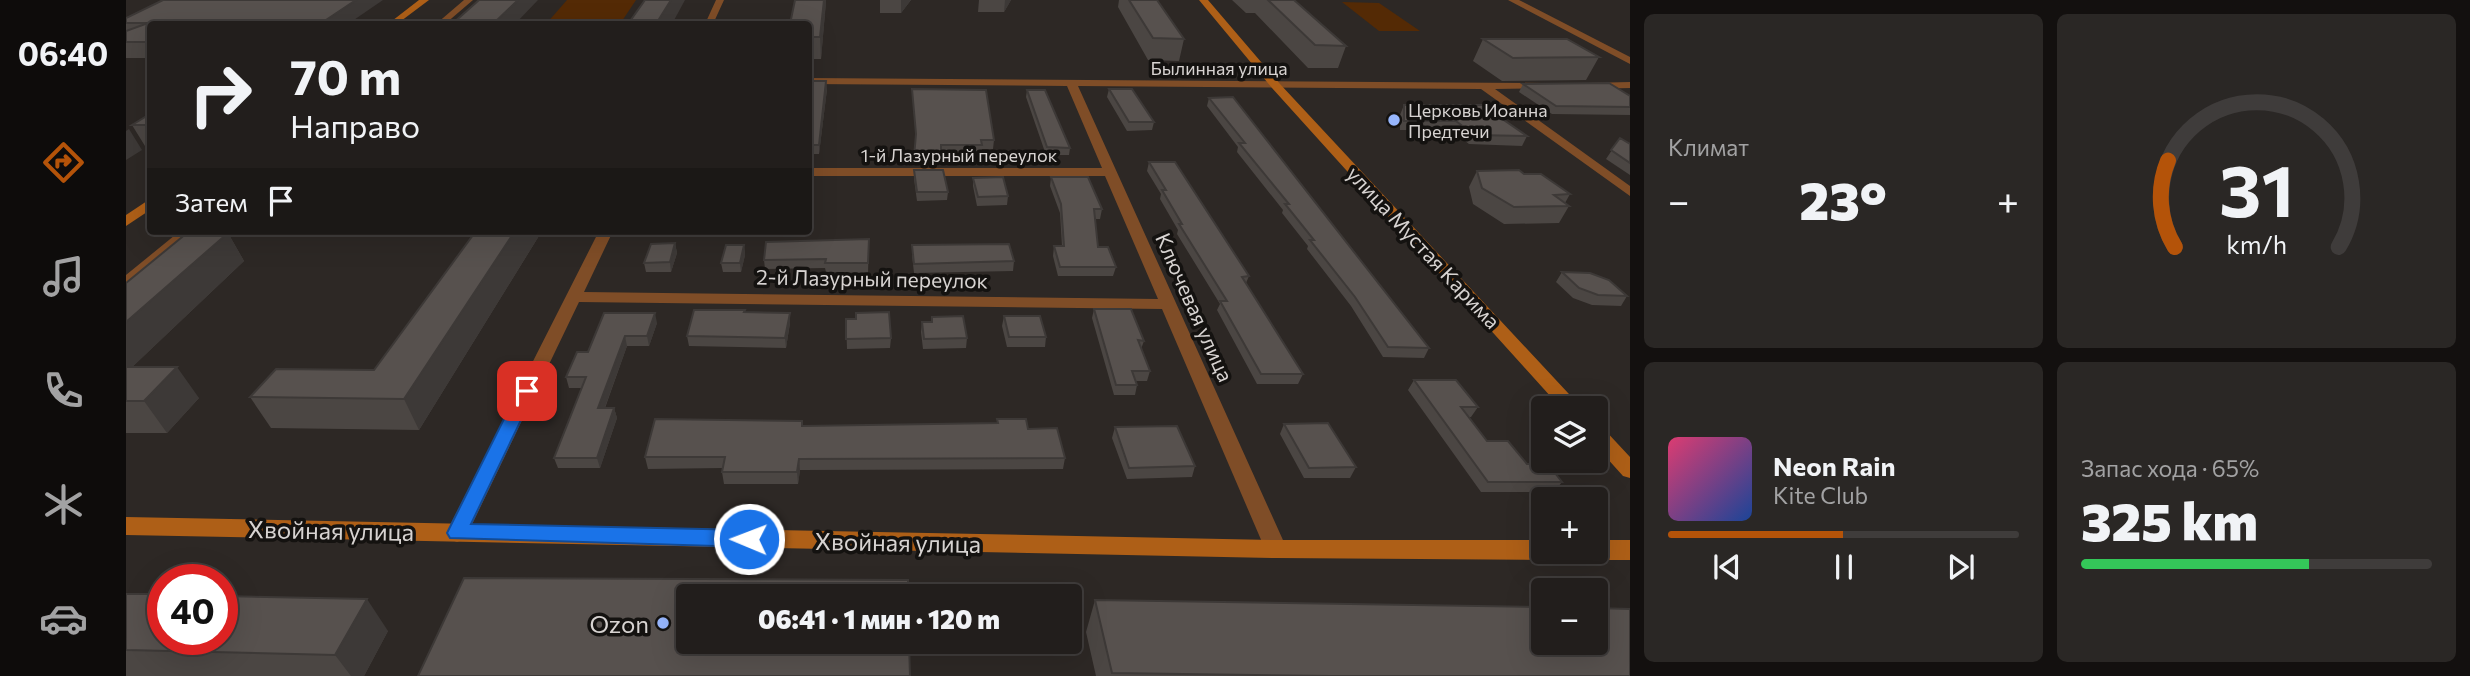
<!DOCTYPE html>
<html lang="ru">
<meta charset="utf-8">
<style>
:root{--surface:#221e1c;--page:#2a2725;--text:#f1f3f6;--muted:#a2a2a3;--line:#3f3c3b;--accent:#b45309}
body{margin:0;font-family:Commissioner,sans-serif;background:var(--page);color:var(--text);height:100vh;display:flex;flex-direction:column;font-size:26px;white-space:nowrap}
*{box-sizing:border-box;margin:0}
p{font-size:23px;color:var(--muted)}
.icon{flex:none;width:38px;height:38px;fill:none;stroke:currentColor;stroke-width:2;stroke-linecap:round;stroke-linejoin:round}
.map{position:relative;flex:1;overflow:hidden}
.sheet{display:flex;flex-direction:column;gap:14px;padding:14px;background:#13100f;width:840px}
.sheet>*{flex:none}
.banner{position:absolute;left:21px;top:21px;width:665px;height:214px;border-radius:7px;box-shadow:0 7px 28px #0002,0 0 0 2px var(--line);background:#221e1c;color:var(--text);overflow:hidden}
.buttons{position:absolute;left:1405px;top:396px;display:grid;gap:14px}
.buttons a{display:grid;place-items:center;width:77px;height:77px;border-radius:7px;background:var(--surface);box-shadow:0 7px 28px #0002,0 0 0 2px var(--line);font-size:35px}
.speed{position:absolute;left:21px;top:564px;display:flex;gap:14px;font-size:35px;font-weight:700;text-align:center}
.speed>*{display:grid;place-content:center;width:91px;height:91px;border-radius:50%;background:var(--surface);box-shadow:0 7px 28px #0002,0 0 0 2px var(--line);line-height:1}
.speed .limit{border:10px solid #d22;background:#fff;color:#111}
.pin{position:absolute;display:grid;place-items:center;width:60px;height:60px;color:#fff;margin:-30px;border-radius:14px;box-shadow:0 4px 10px #0006}
.me{position:absolute;width:77px;margin:-38px;rotate:271deg;stroke-linejoin:round;filter:drop-shadow(0 0 5px #0008)}
.turn{display:flex;align-items:center;gap:24px;height:147px;padding:0 28px;font-size:32px}
.turn .icon{width:91px;height:91px;stroke-width:2.5}
.turn b{display:block;font-size:49px;line-height:60px}
.then{display:flex;align-items:center;height:66px;padding:0 28px;background:#0003;gap:14px;font-size:26px}
.big{font-size:52px;font-weight:800;line-height:1.1}
.sheet .widget{flex:1;display:flex;flex-direction:column;justify-content:center;gap:10px;min-width:0;padding:0 24px;border-radius:10px;background:var(--page)}
.sheet .dial{align-items:center;gap:0}
.dial svg{height:182px;overflow:visible;fill:none;stroke:var(--line);stroke-width:7;stroke-linecap:round;text-anchor:middle}
.dial text{fill:var(--text);stroke:none}
.song{display:flex;align-items:center;gap:21px}
.cover{width:84px;height:84px;border-radius:10px;background:linear-gradient(135deg,hsl(340 70% 55%),hsl(220 70% 35%))}
.played{height:7px;border-radius:4px;background:linear-gradient(90deg,var(--accent) 50%,var(--line) 50%)}
.keys{display:flex;justify-content:space-around;direction:ltr}
.heat{display:flex;justify-content:space-between;align-items:center;font-size:38px;direction:ltr}
.charge{height:10px;border-radius:5px;background:linear-gradient(90deg,#34c759 65%,var(--line) 0)}
.sheet .tiles{flex:1;display:grid;gap:14px;grid-template-columns:repeat(2,1fr)}
.trip{position:absolute;left:550px;top:584px;width:406px;height:70px;border-radius:7px;background:var(--surface);box-shadow:0 7px 28px #0002,0 0 0 2px var(--line);font-weight:800;line-height:70px;text-align:center}
main{display:flex;flex:1;min-height:0}
.tab-bar{display:flex;flex-direction:column;width:126px;justify-content:space-around;align-items:center;background:#0e0c0b;color:var(--muted)}
.tab-bar .icon{width:49px;height:49px}
.tab-bar .active{color:var(--accent)}
.tab-bar b{font-size:32px;color:var(--text)}
.map>svg:first-child{display:block}
.green{fill:#542a05}
.lines{fill:none;stroke-linecap:round;stroke-linejoin:round}
.street{fill:#7f4d27;fill-rule:evenodd}
.secondary{fill:#ae5f17;fill-rule:evenodd}
.wall{fill:#4b4643}
.shaded-wall{fill:#3d3937}
.building{fill:#57514e;stroke:#3d3937;stroke-width:2}
.route{fill:#1a73e8;stroke:#114b97;stroke-width:2}
.poi-dot{fill:#97b6fd;stroke:#141210;stroke-width:2.5}
.labels{text-anchor:middle;dominant-baseline:central;stroke-width:7;stroke-linejoin:round;paint-order:stroke}
.far-street-label{font-size:18px;fill:#d7d3d1;stroke:#141210}
.far-poi-label{font-size:18px;fill:#d7d3d1;stroke:#141210;text-anchor:start}
.street-label{font-size:21px;fill:#d7d3d1;stroke:#141210}
.near-street-label{font-size:24px;fill:#d7d3d1;stroke:#141210}
.near-poi-label{font-size:24px;fill:#d7d3d1;stroke:#141210;text-anchor:end}
</style>
<main>
<nav class="tab-bar">
<b>06:40</b>
<svg class="icon active" aria-label="directions" viewBox="0 0 24 24"><path d="M12 3l9 9-9 9-9-9zM9 14v-3h6M13 9l2 2-2 2"/></svg>
<svg class="icon" aria-label="music" viewBox="0 0 24 24"><path d="M9 18V5l10-2v13"/><circle cx="6" cy="18" r="3"/><circle cx="16" cy="16" r="3"/></svg>
<svg class="icon" aria-label="phone" viewBox="0 0 24 24"><path d="M5 4h4l2 5-3 2q2 4 5 5l2-3 5 2v4C11 20 4 13 5 4z"/></svg>
<svg class="icon" aria-label="climate" viewBox="0 0 24 24"><path d="M12 3v18M4 7l16 10M4 17L20 7"/></svg>
<svg class="icon" aria-label="car" viewBox="0 0 24 24"><path d="M5 17H2v-5l4-1 3-4h7l3 4 3 1v5h-3M9 17h6M6 11h13"/><circle cx="7" cy="17" r="2"/><circle cx="17" cy="17" r="2"/></svg>
</nav>
<div class="map">
<svg width="1504" height="676" viewBox="0 0 1504 676">
<rect width="100%" height="100%" fill="#2d2825"/>
<path class="green" d="M441 0H510L494 24H420Z
M1216 2 1253 3 1294 31H1253Z"/>
<g class="lines">
<path class="street" d="M338 0H347L319 24H310Z
M590 0H598L587 24H579Z
M1382 0H1393L1504 57V64Z
M682 78 1417 83 1421 84V88L1369 89 1504 186V196L1355 89 952 86 1161 549 1158 556 1150 558 1142 556 1139 549 1036 309 453 302 339 539 331 542 323 539 320 533 473 231H487L458 292 1032 299 979 176H682V168H976L941 86 682 84Z
M1504 82V88L1463 89 1458 86 1463 83Z
M54 231H70L6 286 0 288V275Z"/>
<path class="secondary" d="M293 0H303L271 24H262Z
M1073 0H1082L1154 84 1456 408H1435L1146 88Z
M24 199V210L0 226V215Z
M1470 426 1477 428 1504 457V478L1497 476 1470 446Z
M0 517 1150 540H1418V551H1429L1426 557 1418 560 1150 558 0 535Z
M1470 540H1504V560H1470L1462 557 1459 551H1470Z"/>
</g>
<path class="wall" d="M700 0 695 59H682V24Z
M754 0H785L775 13H754Z
M853 0H885L878 12H852Z
M993 0H1031L1058 39 1053 61 1022 60 992 7Z
M1106 0H1168L1220 46 1212 68H1182L1129 13H1120Z
M0 18 24 24V58H0Z
M1357 39 1473 57 1460 80 1376 81 1347 61Z
M682 81 701 89 693 154H682Z
M1397 84 1504 96V115L1426 114 1393 92Z
M786 89 868 140 867 149H856L855 154 815 153 814 165H788L790 140Z
M983 89 1028 122 1026 130 1001 131 981 97Z
M901 90 944 148 943 155H920L900 97Z
M1083 98 1303 348 1298 358 1257 357 1225 306 1181 249 1182 246 1156 213 1157 210 1111 152 1112 147 1081 106Z
M1278 105 1401 136 1396 146 1343 144 1325 130H1274V115Z
M24 114V146H19L6 125Z
M1494 138 1504 144V175L1480 159Z
M1023 162 1123 276 1120 283 1177 374 1172 384H1131L1091 310 1094 304 1051 234 1052 230 1034 199 1035 194 1021 171Z
M788 170 822 192 821 200 791 201 788 179Z
M1351 171 1398 174 1444 194 1439 203 1443 206 1433 223 1378 224 1347 204 1343 187Z
M925 177 976 209 974 219H969L972 247 990 267 987 276H932L927 256 928 246H936L934 213 924 186Z
M847 178 882 196 881 205 851 206 847 186Z
M350 231H416L293 430 145 428 124 397 248 370Z
M102 233 118 261 6 367 73 398 41 433H0V283Z
M743 239 742 273 700 272 699 268 639 269 638 260Z
M549 243 551 253 545 272H520L518 263Z
M618 245 619 255 615 272H597L595 263Z
M786 245 888 261 887 271 788 273 786 255Z
M1436 272 1501 296 1495 306 1466 305 1447 298 1430 282Z
M968 309 1018 341 1015 349 1024 371 1021 381H1010L1011 385 1009 395H988L966 318Z
M619 310V312L664 313V323L660 348 563 346 561 336Z
M878 316 920 337 919 347H881L876 326Z
M806 317 841 338 840 348 797 349 795 332 796 322H806Z
M720 319 765 338 764 348 721 349Z
M531 323 523 346H501L479 408H488L491 418 474 468H432L428 458 456 388H443L440 377 462 352Z
M1288 380 1352 407 1345 417H1343L1361 441 1401 464 1436 482 1428 492H1355L1282 390Z
M871 419 902 429 939 458 937 469 674 470 672 484H598L596 472 597 468 522 469 519 457 677 426 871 423Z
M1158 424 1230 467 1224 478H1178L1154 434Z
M989 427 1069 466 1066 477 1001 479 986 438Z
M0 594 262 631 238 676H0Z
M969 600 1504 676H970L960 632Z"/>
<path class="shaded-wall" d="M230 0H257L222 24H194Z
M392 0H412L389 24H367Z
M545 0H559L546 24H530Z
M698 0H700V3L695 59 694 37Z
M775 0H785L775 13Z
M879 0H885L878 12Z
M700 81 701 89 693 154V145Z
M3 129 16 150 0 160V131Z
M389 231H416L293 430 278 399Z
M102 233 118 261 0 373V322Z
M549 243 551 253 545 272 544 262Z
M618 245 619 255 615 272 614 263Z
M529 313 531 323 523 346 521 336Z
M664 313V323L660 348 659 338Z
M499 336 501 346 475 418 472 408Z
M51 367 73 398 41 433 18 401Z
M488 408 491 418 474 468 471 458Z
M673 459 674 470 672 484 671 472Z
M241 599 262 631 238 676H225L209 655Z"/>
<path class="building" d="M37 0H230L194 24H24V42H0V31L22 23H0V18Z
M353 0H392L367 24H326Z
M519 0H545L530 24H502Z
M669 0H698L694 37H682V24H664Z
M1003 0H1031L1058 39 1027 38Z
M1142 0H1168L1220 46 1189 45Z
M1357 39H1441L1473 57 1387 58Z
M682 81H700L693 145H682Z
M1483 83 1504 96V107L1430 106 1397 84Z
M786 89 860 90 868 140H855L856 145H815V157H788L790 134Z
M983 89H1006L1028 122H1003Z
M901 90H919L944 148 921 147Z
M1107 97 1303 348 1262 347 1229 297 1184 240H1188L1159 204H1163L1113 143H1119L1083 98Z
M1278 105H1356L1401 136 1348 135 1330 121H1278Z
M24 114V125H6Z
M1494 138 1504 144V163L1485 150Z
M1023 162H1049L1123 276 1116 277 1177 374H1135L1094 301H1101L1053 224H1056L1036 190H1040Z
M788 170H817L822 192H791Z
M1393 170 1398 174H1415L1444 194 1428 195 1443 206 1388 207 1356 188 1351 171Z
M877 177 882 196 852 197 847 178Z
M925 177H962L976 209H968L972 247H982L990 267H934L928 246H938L935 204Z
M350 231H389L278 399 124 397 150 369 248 370Z
M61 233H102L0 322V283Z
M743 239 742 263H699L700 259 638 260 640 242Z
M549 243 544 262 518 263 525 244Z
M883 244 888 261 788 264 786 245Z
M600 245H618L614 263H595Z
M1436 272 1464 273 1483 280 1501 296 1472 295 1453 288Z
M968 309H1005L1018 341 1012 340 1024 371H1006L1011 385H990Z
M568 310H619L618 312 664 313 659 338 561 336Z
M763 312 765 338 720 339V319H730V313Z
M478 313H529L521 336H499L472 408H488L471 458H428L460 377H440L451 352H462Z
M837 316 841 338 798 339 796 322H806V317Z
M878 316H914L920 337H883Z
M0 367H51L18 401H0Z
M1288 380H1330L1352 407H1335L1361 441H1382L1401 464H1422L1436 482H1362Z
M529 419 676 421V426L872 423 871 419H900L902 429 931 428 939 458 673 459 671 472H596L599 457H519Z
M1202 423 1230 467 1183 468 1158 424Z
M1051 426 1069 466 1003 468 989 427Z
M338 578 782 580V597H562V642H783L784 676H292Z
M0 594H37V639H96V596L241 599 209 655 0 650Z
M969 600 1418 607V642H1470V608L1504 609V676H1204L986 673Z"/>
<path class="route" d="M401 385 409 391 345 524 623 530 630 533 634 539 630 545 623 547 324 538 321 533 392 391Z"/>
<g class="poi-dot">
<circle cx="1268" cy="120" r="7"/>
<circle cx="537" cy="623" r="7"/>
</g>
<g class="labels">
<g class="far-street-label">
<text x="1093" y="68">Былинная улица</text>
<text x="833" y="155">1-й Лазурный переулок</text>
</g>
<g class="far-poi-label">
<text x="1282" y="110">Церковь Иоанна<tspan x="1282" dy="21">Предтечи</tspan></text>
</g>
<g class="street-label">
<text transform="translate(1298 247) rotate(47)">улица Мустая Карима</text>
<text transform="translate(746 278) rotate(1)">2-й Лазурный переулок</text>
<text transform="translate(1069 307) rotate(66)">Ключевая улица</text>
</g>
<g class="near-street-label">
<text transform="translate(205 530) rotate(1)">Хвойная улица</text>
<text transform="translate(772 542) rotate(1)">Хвойная улица</text>
</g>
<g class="near-poi-label">
<text x="523" y="623">Ozon</text>
</g>
</g>
</svg>
<div class="buttons">
<a><svg class="icon" aria-label="layers" viewBox="0 0 24 24"><path d="M12 4l9 5-9 5-9-5zM3 14l9 5 9-5"/></svg></a>
<a>+</a>
<a>−</a>
</div>
<div class="speed"><div class="limit">40</div></div>
<div class="pin" style="left:401px;top:391px;background:#d93025"><svg class="icon" aria-label="arrive" viewBox="0 0 24 24"><path d="M6 21V4h12l-3 4 3 4H6"/></svg></div>
<svg class="me" style="left:623px;top:539px" viewBox="-20 -20 40 40"><circle r="17" fill="#1a73e8" stroke="#fff" stroke-width="3"/><path d="M0-11L8 9 0 5-8 9z" fill="#fff"/></svg>
<div class="trip">06:41 · 1 мин · 120 m</div>
<div class="banner">
<div class="turn"><svg class="icon" aria-label="right" viewBox="0 0 24 24"><path d="M7 20v-9h11M14 6l5 5-5 5"/></svg><div><b>70 m</b>Направо</div></div>
<div class="then">Затем<svg class="icon" aria-label="arrive" viewBox="0 0 24 24"><path d="M6 21V4h12l-3 4 3 4H6"/></svg></div>
</div>
</div>
<section class="sheet">
<div class="tiles">
<div class="widget"><p>Климат</p>
<div class="heat"><a>−</a><b class="big">23°</b><a>+</a></div>
</div>
<div class="widget dial"><svg viewBox="0 0 100 80">
<path d="M14 69A42 42 0 1 1 86 69"/>
<path d="M14 69A42 42 0 0 1 11 31" stroke="#b45309"/>
<text x="50" y="56" font-size="32" font-weight="700">31</text>
<text x="50" y="72" font-size="11">km/h</text>
</svg></div>
<div class="widget">
<div class="song"><i class="cover"></i><div><b>Neon Rain</b><p>Kite Club</p></div></div>
<div class="played"></div>
<div class="keys"><svg class="icon" aria-label="previous" viewBox="0 0 24 24"><path d="M18 5L8 12l10 7zM5 5v14"/></svg><svg class="icon" aria-label="pause" viewBox="0 0 24 24"><path d="M8 5v14M16 5v14"/></svg><svg class="icon" aria-label="next" viewBox="0 0 24 24"><path d="M6 5l10 7-10 7zM19 5v14"/></svg></div>
</div>
<div class="widget"><p>Запас хода · 65%</p><b class="big">325 km</b><div class="charge"></div></div>
</div>
</section>
</main>
